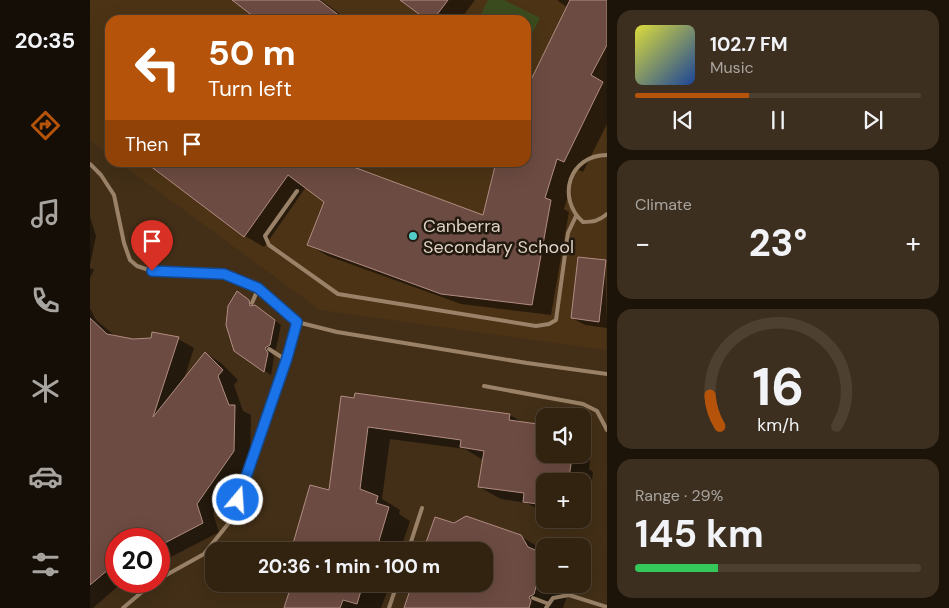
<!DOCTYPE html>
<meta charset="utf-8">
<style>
:root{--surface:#322311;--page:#3d2f1f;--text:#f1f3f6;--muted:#a8a49f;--line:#4d4031;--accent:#b45309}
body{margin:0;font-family:"DM Sans",sans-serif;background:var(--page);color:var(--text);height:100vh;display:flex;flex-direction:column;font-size:19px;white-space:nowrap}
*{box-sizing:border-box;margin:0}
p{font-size:16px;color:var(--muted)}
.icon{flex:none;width:28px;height:28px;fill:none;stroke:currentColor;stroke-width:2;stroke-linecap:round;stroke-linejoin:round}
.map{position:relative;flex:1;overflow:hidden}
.side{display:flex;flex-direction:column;gap:10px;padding:10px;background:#1c1309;width:342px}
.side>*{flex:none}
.hud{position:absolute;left:15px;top:15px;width:426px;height:152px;border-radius:15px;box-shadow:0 5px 20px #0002,0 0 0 1px var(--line);background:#b45309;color:#fff;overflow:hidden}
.tools{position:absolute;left:446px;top:408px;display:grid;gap:10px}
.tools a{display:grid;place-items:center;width:55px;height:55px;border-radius:10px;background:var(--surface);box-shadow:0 5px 20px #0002,0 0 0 1px var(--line);font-size:25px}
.speed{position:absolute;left:15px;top:528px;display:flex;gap:10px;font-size:25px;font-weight:700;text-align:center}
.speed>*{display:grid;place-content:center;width:65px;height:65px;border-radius:50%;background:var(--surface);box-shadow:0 5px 20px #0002,0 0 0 1px var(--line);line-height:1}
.speed .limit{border:8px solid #d22;background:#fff;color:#111}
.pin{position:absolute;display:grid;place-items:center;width:42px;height:42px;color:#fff;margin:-51px -21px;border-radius:50% 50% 50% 0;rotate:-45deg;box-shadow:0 0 5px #0007}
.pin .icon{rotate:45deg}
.me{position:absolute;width:55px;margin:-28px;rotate:18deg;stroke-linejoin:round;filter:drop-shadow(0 0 4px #0008)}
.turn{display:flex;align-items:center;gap:18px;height:105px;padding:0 20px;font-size:22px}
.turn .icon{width:65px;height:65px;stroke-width:2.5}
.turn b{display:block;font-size:35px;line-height:42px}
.then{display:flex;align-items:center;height:48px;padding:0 20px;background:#0003;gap:10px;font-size:19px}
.big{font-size:38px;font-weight:700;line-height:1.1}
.side .tile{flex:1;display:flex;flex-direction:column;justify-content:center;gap:8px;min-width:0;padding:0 18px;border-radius:15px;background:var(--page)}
.side .dial{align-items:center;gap:0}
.dial svg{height:130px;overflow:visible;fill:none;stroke:var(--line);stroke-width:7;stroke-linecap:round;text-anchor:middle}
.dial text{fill:var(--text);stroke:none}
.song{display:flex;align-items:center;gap:15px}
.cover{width:60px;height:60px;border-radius:8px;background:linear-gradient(135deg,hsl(60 70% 55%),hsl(220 70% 35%))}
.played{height:5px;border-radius:2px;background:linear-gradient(90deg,var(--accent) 40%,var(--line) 40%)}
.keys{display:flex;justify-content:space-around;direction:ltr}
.heat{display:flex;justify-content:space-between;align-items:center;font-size:28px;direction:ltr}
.charge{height:8px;border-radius:4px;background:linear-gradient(90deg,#34c759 29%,var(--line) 0)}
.trip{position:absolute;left:115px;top:542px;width:288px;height:50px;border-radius:15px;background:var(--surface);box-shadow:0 5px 20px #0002,0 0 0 1px var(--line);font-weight:700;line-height:50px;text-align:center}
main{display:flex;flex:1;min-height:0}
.tab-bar{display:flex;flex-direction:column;width:90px;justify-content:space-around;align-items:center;background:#140e07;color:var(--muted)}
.tab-bar .icon{width:35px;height:35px}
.tab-bar .active{color:var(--accent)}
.tab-bar b{font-size:22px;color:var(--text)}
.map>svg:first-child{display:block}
.built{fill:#4c3315}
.green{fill:#3b4c1e}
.shadow{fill:#0007}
.building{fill:#6c4b42;stroke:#b18c82}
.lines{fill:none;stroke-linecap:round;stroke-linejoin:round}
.service{stroke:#9a8268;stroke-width:4}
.route-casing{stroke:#114b97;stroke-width:12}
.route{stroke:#1a73e8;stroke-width:9}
.poi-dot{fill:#54cdc8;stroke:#22190f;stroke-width:2}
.labels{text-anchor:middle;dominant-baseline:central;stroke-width:5;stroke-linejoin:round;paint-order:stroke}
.poi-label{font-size:18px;fill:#dfd2c4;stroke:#22190f;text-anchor:start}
</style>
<main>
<nav class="tab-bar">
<b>20:35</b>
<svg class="icon active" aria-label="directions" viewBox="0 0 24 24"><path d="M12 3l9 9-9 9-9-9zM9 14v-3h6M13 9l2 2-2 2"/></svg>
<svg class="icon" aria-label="music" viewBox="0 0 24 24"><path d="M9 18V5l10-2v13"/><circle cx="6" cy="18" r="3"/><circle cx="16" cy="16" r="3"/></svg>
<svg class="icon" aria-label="phone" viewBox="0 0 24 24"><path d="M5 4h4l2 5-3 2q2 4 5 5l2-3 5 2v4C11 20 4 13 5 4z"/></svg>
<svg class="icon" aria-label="climate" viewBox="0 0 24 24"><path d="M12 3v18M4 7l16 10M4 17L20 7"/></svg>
<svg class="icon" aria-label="car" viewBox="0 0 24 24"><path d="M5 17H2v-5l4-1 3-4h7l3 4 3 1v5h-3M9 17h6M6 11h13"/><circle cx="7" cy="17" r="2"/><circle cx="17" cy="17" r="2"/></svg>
<svg class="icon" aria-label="filters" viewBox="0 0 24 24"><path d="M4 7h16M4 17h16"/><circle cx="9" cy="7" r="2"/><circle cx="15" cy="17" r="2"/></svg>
</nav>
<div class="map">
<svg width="517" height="608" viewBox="0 0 517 608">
<rect width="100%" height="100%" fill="#432f17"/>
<path class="built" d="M0 0H516V350L230 310 30 163 436 162V20H20V155L0 140Z"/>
<path class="green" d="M398 0H414L450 18 436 45V20H388Z"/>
<path class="shadow" d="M144 0H231L258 20H170Z
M312 0H385L370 20H339Z
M467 0H517V124L493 172 486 169 474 209 479 212 461 315 371 304 238 256 219 245 235 201 216 187 174 247 155 236 57 162H264L260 168 394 217 436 162 478 8Z
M0 217 6 236 0 265Z
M515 261 517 328 495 325 482 318Z
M0 268 4 270 0 278Z
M153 296 191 325 186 349 181 352 184 357 181 375 146 351Z
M0 308 6 320 25 336 43 340 88 339 104 348 94 379 115 353 131 363 148 380 144 385 153 411 161 415 160 461 123 513 129 532 79 558 69 552V539H26V581H34L3 608H0Z
M252 398 420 415 434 423 455 426V454H492V436L502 442 499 469 503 472 501 489 496 488 492 516V481H455V513L437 503 411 499 389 487 393 460 375 449 300 439 292 499 310 510 309 514 320 521 310 551H199L240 491Z
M345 518 430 536 455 551V584H481L473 608H315L324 584H394V551H334Z
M194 584H300L291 608H195L202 588Z"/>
<path class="building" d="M142 0H229L255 20H168Z
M310 0H358L343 20H337Z
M480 0H517V45L501 75 513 82 474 162 467 159 455 198 461 200 442 305 351 294 217 245 234 202 198 175 154 237 55 162H250L393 215 406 162H436V90Z
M488 257 516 260 509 322 481 318Z
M147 291 159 300 160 306 165 305 185 320 180 345 175 348 178 353 174 372 144 351 136 325 138 306Z
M0 318 17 334 43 339 61 338 62 332 89 337 63 417 115 352 133 370 128 376 139 405H145L144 451 107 504 113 523 69 546V539H26V563L0 585Z
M265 393 420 414 419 420 455 425V454H469V457L482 458 479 477 463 475V481H455V505L433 502 434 493 388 487 394 451 370 447 371 440 278 427 270 489 288 496 286 503 299 507 286 551H198L199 546 202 547 220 485 239 490 251 396 264 398Z
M376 516 431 535 438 547 455 554 444 594 439 597 441 601 439 608H314L322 584H394V551H333L345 517 364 523Z
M195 584H273L267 604 253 600 250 608H194L201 586Z"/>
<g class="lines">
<path class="service" d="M517 155C479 155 466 198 493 222 503 222 509 221 517 214
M0 164 11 175 24 195 34 243 40 260 47 266 62 271 135 274 168 289 207 322 247 332 437 363 517 374
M207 191 175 236 179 245 248 294 446 326 459 324 466 320 478 233 486 216
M162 303 168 289
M179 349 196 360 197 358
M394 386 493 404 507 411 517 430
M318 551 332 508
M69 579 114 554 142 519 197 358 207 322
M443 598 459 604
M33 608 65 581
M299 608 307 584
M456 608 463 598 479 595 517 607"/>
</g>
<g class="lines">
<defs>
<path id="route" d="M62 271 134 274 168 288 207 322 197 358 148 500"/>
</defs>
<use href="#route" class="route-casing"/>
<use href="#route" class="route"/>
</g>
<circle class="poi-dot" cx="323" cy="236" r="5"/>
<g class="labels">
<g class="poi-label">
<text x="333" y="226">Canberra<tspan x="333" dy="21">Secondary School</tspan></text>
</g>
</g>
</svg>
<div class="tools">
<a><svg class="icon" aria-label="sound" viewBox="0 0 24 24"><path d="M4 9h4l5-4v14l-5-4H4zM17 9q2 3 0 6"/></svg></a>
<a>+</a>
<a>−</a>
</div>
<div class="speed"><div class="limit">20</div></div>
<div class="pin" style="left:62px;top:271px;background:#d93025"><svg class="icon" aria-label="arrive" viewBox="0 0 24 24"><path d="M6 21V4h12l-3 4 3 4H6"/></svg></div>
<svg class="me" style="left:148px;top:500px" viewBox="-20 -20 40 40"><circle r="17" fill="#1a73e8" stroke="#fff" stroke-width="3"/><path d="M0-11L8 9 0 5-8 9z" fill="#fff"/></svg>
<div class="trip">20:36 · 1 min · 100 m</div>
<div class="hud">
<div class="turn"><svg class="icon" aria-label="left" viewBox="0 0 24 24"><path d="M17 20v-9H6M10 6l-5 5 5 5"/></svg><div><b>50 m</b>Turn left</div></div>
<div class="then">Then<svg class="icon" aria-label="arrive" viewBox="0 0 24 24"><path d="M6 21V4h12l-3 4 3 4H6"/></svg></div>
</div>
</div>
<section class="side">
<div class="tile">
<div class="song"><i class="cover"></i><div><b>102.7 FM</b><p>Music</p></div></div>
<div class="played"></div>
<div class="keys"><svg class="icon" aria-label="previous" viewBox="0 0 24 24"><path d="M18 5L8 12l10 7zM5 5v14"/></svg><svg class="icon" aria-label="pause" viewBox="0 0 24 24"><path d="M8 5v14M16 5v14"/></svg><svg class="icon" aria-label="next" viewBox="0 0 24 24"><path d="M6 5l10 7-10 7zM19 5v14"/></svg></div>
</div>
<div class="tile"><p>Climate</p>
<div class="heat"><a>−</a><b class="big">23°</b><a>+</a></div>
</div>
<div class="tile dial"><svg viewBox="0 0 100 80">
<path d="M14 69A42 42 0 1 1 86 69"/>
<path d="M14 69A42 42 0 0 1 8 50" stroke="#b45309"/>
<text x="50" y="56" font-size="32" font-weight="700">16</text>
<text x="50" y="72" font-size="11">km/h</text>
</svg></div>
<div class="tile"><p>Range · 29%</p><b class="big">145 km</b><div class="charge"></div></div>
</section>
</main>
